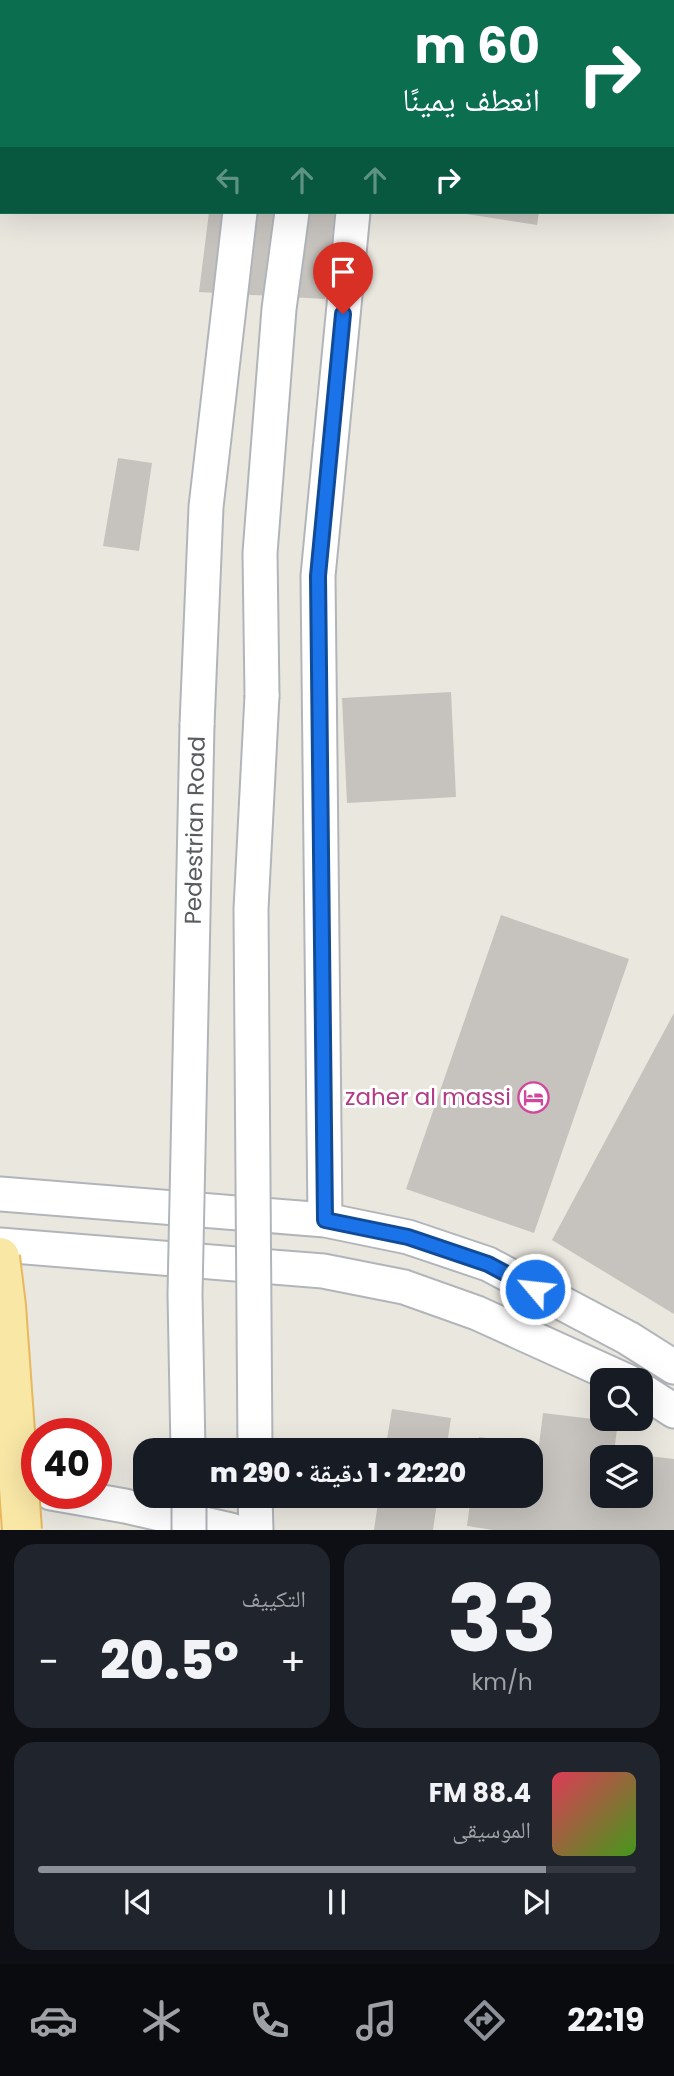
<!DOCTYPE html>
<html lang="ar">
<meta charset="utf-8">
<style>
:root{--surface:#171b24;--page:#20242c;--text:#f1f3f6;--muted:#9ea1a6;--line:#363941;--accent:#8c9099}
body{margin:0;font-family:Poppins,"Noto Naskh Arabic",sans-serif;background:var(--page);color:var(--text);direction:rtl;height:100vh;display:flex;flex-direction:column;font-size:26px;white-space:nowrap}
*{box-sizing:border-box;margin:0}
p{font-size:23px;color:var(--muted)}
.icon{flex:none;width:38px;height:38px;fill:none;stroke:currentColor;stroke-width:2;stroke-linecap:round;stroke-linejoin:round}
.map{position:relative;height:1530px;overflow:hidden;direction:ltr}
.panel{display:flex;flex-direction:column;gap:14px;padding:14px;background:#0d0f14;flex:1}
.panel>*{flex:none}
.guide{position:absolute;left:0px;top:0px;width:676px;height:214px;box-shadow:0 7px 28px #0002;direction:rtl;background:#0b6e4f;color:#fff;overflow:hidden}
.buttons{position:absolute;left:590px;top:1368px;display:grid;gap:14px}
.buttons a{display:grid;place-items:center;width:63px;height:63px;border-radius:14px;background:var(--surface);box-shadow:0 7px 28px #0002;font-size:35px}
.speed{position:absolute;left:21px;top:1418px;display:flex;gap:14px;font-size:35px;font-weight:700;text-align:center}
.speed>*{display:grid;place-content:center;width:91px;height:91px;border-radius:50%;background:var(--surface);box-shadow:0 7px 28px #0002;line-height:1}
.speed .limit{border:10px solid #d22;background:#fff;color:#111}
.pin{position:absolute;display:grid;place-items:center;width:60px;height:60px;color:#fff;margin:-72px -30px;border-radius:50% 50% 50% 0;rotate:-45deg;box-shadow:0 0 7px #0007}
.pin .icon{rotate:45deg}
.me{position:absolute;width:77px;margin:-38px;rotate:298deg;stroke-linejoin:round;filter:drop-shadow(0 0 5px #0008)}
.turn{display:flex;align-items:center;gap:24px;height:147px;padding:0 21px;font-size:32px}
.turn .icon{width:91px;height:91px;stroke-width:2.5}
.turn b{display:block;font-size:49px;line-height:60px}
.lanes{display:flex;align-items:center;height:66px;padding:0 21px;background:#0003;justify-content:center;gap:35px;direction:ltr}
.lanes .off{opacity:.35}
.big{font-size:52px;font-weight:800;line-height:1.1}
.panel .widget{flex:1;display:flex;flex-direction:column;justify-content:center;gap:10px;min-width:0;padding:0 24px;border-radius:21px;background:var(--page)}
.panel .dial{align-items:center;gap:0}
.dial b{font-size:91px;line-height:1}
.song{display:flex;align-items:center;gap:21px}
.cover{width:84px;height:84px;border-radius:10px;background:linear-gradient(135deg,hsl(350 70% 55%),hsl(100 70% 35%))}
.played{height:7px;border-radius:4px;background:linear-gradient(90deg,var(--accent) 85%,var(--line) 85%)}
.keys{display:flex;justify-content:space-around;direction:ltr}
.heat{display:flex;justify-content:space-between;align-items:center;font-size:38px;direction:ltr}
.panel .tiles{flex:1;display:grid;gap:14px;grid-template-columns:1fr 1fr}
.widget:last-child{grid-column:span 2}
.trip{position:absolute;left:133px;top:1438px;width:410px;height:70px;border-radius:21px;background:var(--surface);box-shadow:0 7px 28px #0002;font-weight:800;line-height:70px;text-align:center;direction:rtl}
.menu{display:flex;height:112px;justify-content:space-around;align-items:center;background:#090b0e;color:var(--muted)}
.menu .icon{width:49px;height:49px}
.menu .on{color:var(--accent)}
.menu b{font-size:32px;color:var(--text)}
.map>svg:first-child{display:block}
.building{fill:#c6c2bd;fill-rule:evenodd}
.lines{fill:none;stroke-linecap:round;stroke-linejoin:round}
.secondary-casing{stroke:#b1b5ba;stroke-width:37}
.primary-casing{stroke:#e7b85c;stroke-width:42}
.secondary{stroke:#fff;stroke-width:33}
.primary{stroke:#f9e7a6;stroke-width:38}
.secondary-bridge-casing{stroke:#b1b5ba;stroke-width:37;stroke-linecap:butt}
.primary-bridge-casing{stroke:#e7b85c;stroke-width:42;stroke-linecap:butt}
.secondary-bridge{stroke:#fff;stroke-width:33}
.primary-bridge{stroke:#f9e7a6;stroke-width:38}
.route-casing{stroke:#114b97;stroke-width:18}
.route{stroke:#1a73e8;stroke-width:12}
.labels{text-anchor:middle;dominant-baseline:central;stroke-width:6;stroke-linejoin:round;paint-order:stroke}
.street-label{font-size:23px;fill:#585c60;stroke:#fff}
.hotel-label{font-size:23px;fill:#b23c85;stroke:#fff;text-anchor:end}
</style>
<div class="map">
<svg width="674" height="1530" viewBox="0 0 674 1530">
<rect width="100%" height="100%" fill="#eae7df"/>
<path class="building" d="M209 212H335L325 299 199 292Z
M460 212H539L537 225 460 213Z
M118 458 152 463 139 551 103 546Z
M451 692 456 797 347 803 342 698Z
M501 915 629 959 534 1233 406 1189Z
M674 1013V1314L552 1240Z
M392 1409 451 1418 446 1451H385Z
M543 1413 618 1422 614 1452 674 1459V1530H493L467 1526 471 1496H530V1451H477L479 1437 539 1445ZM602 1458H640V1496H602Z
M379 1496H438L433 1530H374Z"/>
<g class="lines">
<defs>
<path id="secondary" d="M267 2V0
M321 2V0
M378 2V0
M262 696 260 553 279 309 292 212
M197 725 206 507 240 212
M0 1194 325 1220 408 1237 488 1264 628 1338 674 1367
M325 1220 318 576 353 212
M0 1245 323 1271 404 1287 477 1313 627 1381
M640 1389 674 1411
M51 1493 125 1506 231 1530
M255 1496 256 1530"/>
<path id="primary" d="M12 2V0
M0 89 2 76"/>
</defs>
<use href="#secondary" class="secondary-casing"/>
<use href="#primary" class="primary-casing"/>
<use href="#secondary" class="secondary"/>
<use href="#primary" class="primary"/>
<defs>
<g id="secondary-bridge">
<path id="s1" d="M188 1451 185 1294 197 725"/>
<path d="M255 1451 251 909 262 696"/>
<path d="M189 1496V1530"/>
</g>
<path id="primary-bridge" d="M0 1257 6 1306 22 1530"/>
</defs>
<use href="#secondary-bridge" class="secondary-bridge-casing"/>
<use href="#primary-bridge" class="primary-bridge-casing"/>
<use href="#secondary-bridge" class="secondary-bridge"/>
<use href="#primary-bridge" class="primary-bridge"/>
</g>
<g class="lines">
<defs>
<path id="route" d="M343 314 318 576 325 1220 408 1237 488 1264 535 1289"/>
</defs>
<use href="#route" class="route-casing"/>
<use href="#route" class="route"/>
</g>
<defs>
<symbol id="hotel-ring" viewBox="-11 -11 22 22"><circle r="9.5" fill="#fff" stroke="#d1479c" stroke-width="1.5"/><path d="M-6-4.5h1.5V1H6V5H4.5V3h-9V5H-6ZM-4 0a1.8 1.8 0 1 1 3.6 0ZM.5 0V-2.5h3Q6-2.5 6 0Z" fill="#d1479c"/></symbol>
</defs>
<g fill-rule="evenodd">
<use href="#hotel-ring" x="516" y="1080" width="35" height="35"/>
</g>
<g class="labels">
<g class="street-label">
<text stroke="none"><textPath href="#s1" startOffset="621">Pedestrian Road</textPath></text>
</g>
<g class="hotel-label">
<text x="511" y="1097">zaher al massi</text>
</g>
</g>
</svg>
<div class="buttons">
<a><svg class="icon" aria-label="search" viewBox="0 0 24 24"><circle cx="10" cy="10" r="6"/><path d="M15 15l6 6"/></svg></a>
<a><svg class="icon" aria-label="layers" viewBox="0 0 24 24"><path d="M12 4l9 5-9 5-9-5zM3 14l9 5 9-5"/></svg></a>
</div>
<div class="speed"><div class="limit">40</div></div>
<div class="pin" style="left:343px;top:314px;background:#d93025"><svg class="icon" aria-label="arrive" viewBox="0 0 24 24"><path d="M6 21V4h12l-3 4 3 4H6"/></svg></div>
<svg class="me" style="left:535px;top:1289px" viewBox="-20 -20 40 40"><circle r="17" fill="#1a73e8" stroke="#fff" stroke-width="3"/><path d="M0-11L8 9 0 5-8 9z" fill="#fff"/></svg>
<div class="trip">22:20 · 1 دقيقة · 290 m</div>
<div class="guide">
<div class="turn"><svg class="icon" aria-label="right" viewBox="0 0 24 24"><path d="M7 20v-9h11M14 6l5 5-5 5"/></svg><div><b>60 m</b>انعطف يمينًا</div></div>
<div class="lanes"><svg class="icon off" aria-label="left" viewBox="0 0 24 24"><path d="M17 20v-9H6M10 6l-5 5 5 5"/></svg><svg class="icon off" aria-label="ahead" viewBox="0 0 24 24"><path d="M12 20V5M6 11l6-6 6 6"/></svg><svg class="icon off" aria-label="ahead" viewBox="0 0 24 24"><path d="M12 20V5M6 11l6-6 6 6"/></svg><svg class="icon" aria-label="right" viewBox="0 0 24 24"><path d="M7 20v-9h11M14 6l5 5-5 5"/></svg></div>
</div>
</div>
<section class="panel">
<div class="tiles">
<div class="widget dial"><b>33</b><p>km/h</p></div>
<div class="widget"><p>التكييف</p>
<div class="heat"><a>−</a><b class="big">20.5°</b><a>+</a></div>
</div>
<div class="widget">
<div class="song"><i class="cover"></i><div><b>88.4 FM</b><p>الموسيقى</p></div></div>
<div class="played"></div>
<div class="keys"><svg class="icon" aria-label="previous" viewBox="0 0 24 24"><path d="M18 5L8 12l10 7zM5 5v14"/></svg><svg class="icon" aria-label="pause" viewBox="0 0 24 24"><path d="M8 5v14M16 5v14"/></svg><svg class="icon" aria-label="next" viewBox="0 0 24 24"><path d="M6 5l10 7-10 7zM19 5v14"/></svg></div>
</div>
</div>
</section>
<nav class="menu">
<b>22:19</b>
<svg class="icon on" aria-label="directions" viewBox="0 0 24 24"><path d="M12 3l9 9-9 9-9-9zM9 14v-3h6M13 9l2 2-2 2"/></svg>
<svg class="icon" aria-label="music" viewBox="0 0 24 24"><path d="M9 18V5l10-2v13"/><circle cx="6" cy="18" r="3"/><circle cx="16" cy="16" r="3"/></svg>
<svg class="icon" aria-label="phone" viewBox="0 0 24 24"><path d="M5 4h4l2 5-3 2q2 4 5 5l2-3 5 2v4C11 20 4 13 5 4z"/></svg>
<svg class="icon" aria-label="climate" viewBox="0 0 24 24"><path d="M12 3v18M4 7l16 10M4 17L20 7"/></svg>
<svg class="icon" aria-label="car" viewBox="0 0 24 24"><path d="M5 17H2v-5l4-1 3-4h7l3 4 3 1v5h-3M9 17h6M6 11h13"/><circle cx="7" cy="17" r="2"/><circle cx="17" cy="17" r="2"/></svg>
</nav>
